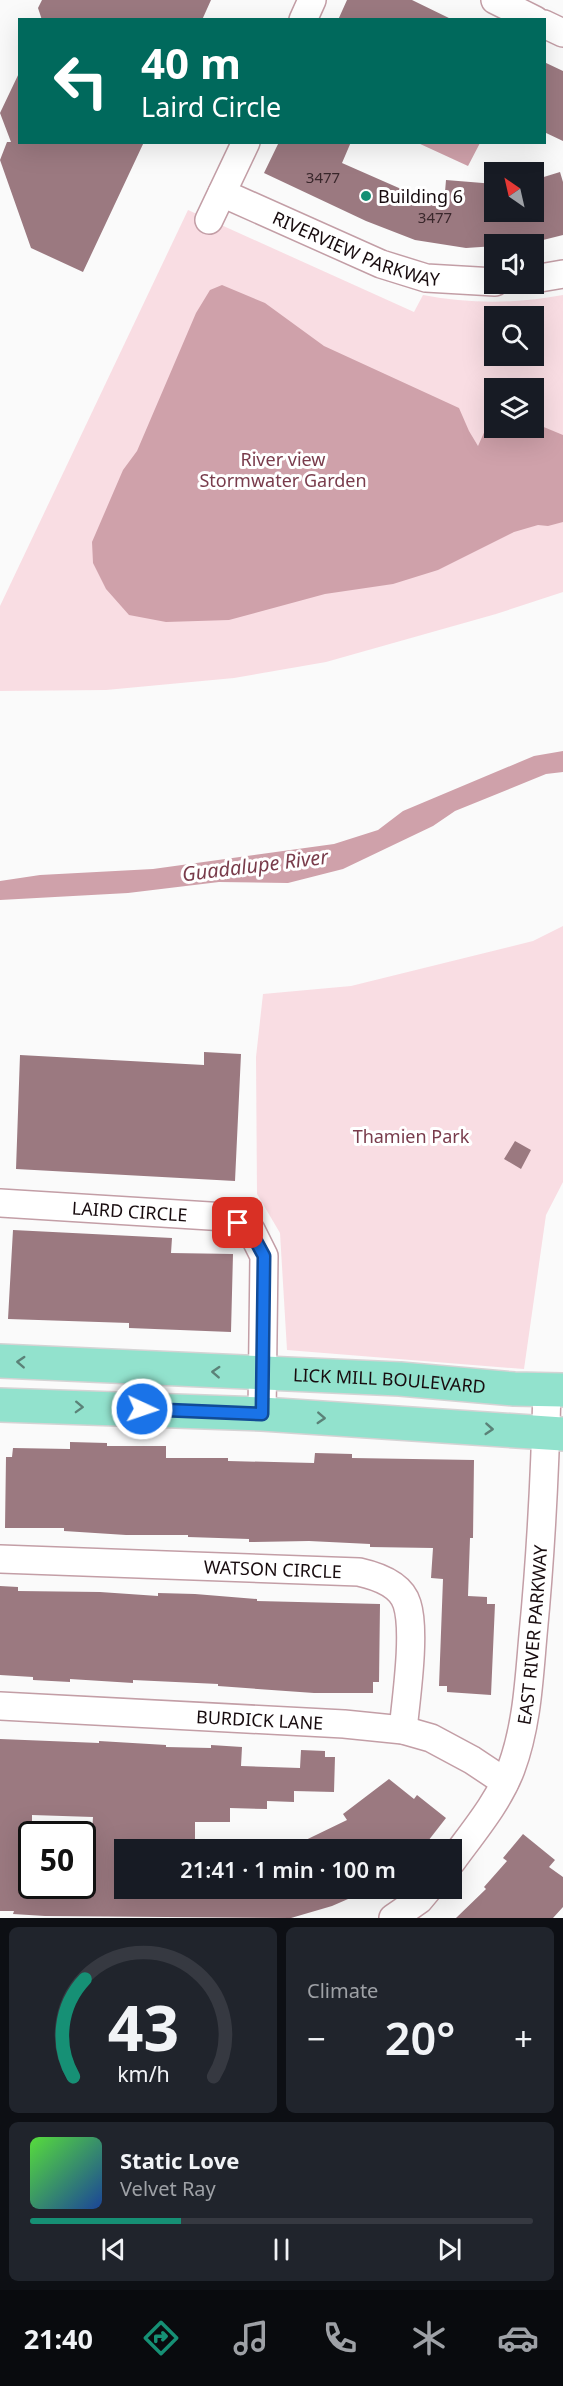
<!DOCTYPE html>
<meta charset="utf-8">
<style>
:root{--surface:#171b24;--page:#20242c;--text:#f1f3f6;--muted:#9ea1a6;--line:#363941;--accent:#169075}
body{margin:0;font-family:"Noto Sans",sans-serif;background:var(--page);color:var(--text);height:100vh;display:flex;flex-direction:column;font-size:22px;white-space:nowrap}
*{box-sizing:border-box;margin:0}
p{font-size:20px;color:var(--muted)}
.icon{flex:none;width:33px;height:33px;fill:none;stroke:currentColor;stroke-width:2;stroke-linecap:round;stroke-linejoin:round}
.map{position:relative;height:1918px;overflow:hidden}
.details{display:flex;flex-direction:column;gap:9px;padding:9px;background:#0d0f14;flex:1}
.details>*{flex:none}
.guide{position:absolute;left:18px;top:18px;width:528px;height:126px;border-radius:0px;box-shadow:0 6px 24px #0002;background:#00695c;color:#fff;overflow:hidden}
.needle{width:39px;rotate:326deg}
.fabs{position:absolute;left:484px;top:162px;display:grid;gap:12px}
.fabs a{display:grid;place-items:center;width:60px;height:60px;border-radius:0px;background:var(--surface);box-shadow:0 6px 24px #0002;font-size:30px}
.speed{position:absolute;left:18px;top:1821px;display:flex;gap:12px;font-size:30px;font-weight:700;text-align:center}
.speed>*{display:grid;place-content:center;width:78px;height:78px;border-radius:50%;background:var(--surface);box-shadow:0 6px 24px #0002;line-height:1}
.speed .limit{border:3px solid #111;border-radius:9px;background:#fff;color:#111}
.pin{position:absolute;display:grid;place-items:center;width:51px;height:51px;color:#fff;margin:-26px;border-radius:12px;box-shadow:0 3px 9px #0006}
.me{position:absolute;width:66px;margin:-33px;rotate:93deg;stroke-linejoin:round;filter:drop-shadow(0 0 4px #0008)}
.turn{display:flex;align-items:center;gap:21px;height:126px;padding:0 24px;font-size:27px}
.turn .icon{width:78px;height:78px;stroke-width:2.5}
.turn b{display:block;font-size:42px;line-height:51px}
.big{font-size:45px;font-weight:600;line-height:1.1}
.details .tile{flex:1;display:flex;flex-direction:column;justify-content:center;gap:9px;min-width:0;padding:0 21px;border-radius:9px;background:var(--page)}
.details .dial{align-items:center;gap:0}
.dial svg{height:156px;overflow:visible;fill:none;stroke:var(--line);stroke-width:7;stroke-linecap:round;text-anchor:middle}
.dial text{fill:var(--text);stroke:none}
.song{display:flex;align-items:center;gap:18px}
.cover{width:72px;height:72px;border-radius:9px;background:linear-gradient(135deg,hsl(110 70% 55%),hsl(220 70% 35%))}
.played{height:6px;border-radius:3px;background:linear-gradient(90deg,var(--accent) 30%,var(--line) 30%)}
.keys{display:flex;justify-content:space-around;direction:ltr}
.heat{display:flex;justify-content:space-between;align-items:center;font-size:33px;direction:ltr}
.details .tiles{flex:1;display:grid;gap:9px;grid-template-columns:1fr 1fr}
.tile:last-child{grid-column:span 2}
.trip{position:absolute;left:114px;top:1839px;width:348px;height:60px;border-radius:0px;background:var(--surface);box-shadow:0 6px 24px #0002;font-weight:600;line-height:60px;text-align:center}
.tab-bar{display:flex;height:96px;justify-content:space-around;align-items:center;background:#090b0e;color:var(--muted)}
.tab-bar .icon{width:42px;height:42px}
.tab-bar .on{color:var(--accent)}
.tab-bar b{font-size:27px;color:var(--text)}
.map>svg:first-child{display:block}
.green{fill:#f9dde3;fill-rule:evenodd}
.water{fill:#cfa1aa}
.building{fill:#9b7980;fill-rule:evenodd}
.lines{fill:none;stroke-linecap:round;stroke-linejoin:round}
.minor-casing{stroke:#c39ea6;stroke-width:30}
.major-casing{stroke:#d5d3d4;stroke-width:36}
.minor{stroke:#fff;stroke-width:27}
.major{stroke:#92e2cd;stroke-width:33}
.oneway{stroke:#5b8278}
.route-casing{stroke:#114b97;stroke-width:15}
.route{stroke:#1a73e8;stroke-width:10}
.poi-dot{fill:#169075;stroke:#fff;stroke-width:2}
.labels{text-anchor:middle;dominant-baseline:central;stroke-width:6;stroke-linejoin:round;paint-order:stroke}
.number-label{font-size:15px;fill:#39272b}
.poi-label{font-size:18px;fill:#180c0f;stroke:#fff;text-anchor:start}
.street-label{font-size:18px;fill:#180c0f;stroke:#fff}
.park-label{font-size:18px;fill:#793c4c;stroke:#fff}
.water-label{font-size:20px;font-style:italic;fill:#793c4b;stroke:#fff}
</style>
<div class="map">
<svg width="563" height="1918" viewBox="0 0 563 1918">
<rect width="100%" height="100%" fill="#fafafa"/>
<path class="green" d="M188 210 414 312 423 295C470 304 515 304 563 295V592L496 614 326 662 234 678 106 690 0 691V606ZM495 316H534V356H495ZM495 388H534V428H495Z
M563 926V1182L546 1215 524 1369 287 1350 280 1233 257 1194 256 1057 263 994 351 986 533 941Z"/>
<path class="water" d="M418 143H480L468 166Z
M222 285 265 303 324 346 459 408 469 431 478 446 495 408V428H534V423L563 435V522L548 526 538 525 514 532 438 570 393 584 325 594 229 620 166 622 129 615 106 589 93 563 92 542 123 470 137 451 196 313 210 290Z
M563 751V772L546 774 455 811 433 826 343 869 288 883 219 882 128 893 0 900V881L40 875 153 869 334 844 378 830 403 811 534 756Z"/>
<path class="building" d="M42 0H211L202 20H42L38 8Z
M347 0H412L453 20H338Z
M544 62 563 71V141L544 132Z
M20 71V142H144L83 272 31 248 0 160 7 142H11L0 113Z
M279 142H351L342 163 408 192 444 204 446 180 495 184V212H534V180L560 172 563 182V235L527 244 466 248 415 240 366 221 264 173Z
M204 1052 241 1054 235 1181 16 1169 20 1055 204 1065Z
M515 1141 531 1150 521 1169 504 1159Z
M13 1230 172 1238 171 1253 233 1254 231 1332 129 1328V1323L8 1319Z
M70 1442 107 1443V1446H166V1458H228V1461L314 1463 315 1453 352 1454V1458L474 1460 473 1538H470L468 1596 487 1597V1604H495L491 1695 447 1692V1686H439L443 1579 431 1578 433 1548 370 1547V1544L309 1541 249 1542V1539L188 1537V1535H126L64 1531V1528H5L6 1457H12L13 1448 70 1449Z
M0 1586 18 1587V1591L100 1592 158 1596V1593L195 1594 257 1599V1601L380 1604 379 1682H373V1693H314L218 1686V1684L133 1680V1683L70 1679V1682L33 1680V1677L0 1675Z
M0 1739 99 1743V1741L166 1745V1747L211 1748V1745L242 1747 241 1766 300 1768 301 1750 325 1751V1757H335L334 1792 294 1791V1802L267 1801V1809L230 1808V1822H195V1850H124L123 1888 371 1889 332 1906 291 1918 45 1916 13 1914 14 1911H0ZM32 1815 93 1817 89 1879H82V1886H32Z
M389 1779 414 1799 417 1795 446 1818 421 1850H285L347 1820 343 1814Z
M523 1834 555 1860 549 1867 563 1877V1907L553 1918H456L486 1889 484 1887 507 1861 503 1858Z"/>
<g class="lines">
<defs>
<g id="minor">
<path d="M495 0 535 20"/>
<path d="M303 20 312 0"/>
<path d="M544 24 563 33"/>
<path id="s1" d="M222 193 381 264 426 278 495 282"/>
<path d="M209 220 246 142"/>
<path d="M534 279 563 274"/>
<path id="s2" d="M0 1203 226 1217 251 1230 264 1256 262 1414"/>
<path id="s3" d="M0 1559 359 1572C377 1576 401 1584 407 1604 416 1632 406 1699 403 1730"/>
<path id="s4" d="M0 1706 344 1724 403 1730 431 1738 472 1760 505 1782"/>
<path id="s5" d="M452 1861C473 1832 498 1803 511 1769 527 1726 529 1680 533 1635 541 1553 545 1471 547 1389"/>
<path d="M393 1918 419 1900 429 1888"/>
</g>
<g id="major">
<path id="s6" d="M0 1361 400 1379 514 1389 563 1390"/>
<path d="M0 1405 262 1414 563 1434"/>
</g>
</defs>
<use href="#minor" class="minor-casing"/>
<use href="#major" class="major-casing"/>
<use href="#minor" class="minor"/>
<use href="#major" class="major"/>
</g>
<defs><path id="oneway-chevron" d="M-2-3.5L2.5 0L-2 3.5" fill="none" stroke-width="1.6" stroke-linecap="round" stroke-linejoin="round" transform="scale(1.5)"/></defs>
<g class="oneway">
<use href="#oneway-chevron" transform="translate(21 1362) rotate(-177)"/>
<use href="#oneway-chevron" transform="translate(216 1372) rotate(-177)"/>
<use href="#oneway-chevron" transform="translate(79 1407) rotate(2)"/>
<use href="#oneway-chevron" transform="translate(321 1418) rotate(3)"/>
<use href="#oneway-chevron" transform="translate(489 1429) rotate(4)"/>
</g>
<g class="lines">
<defs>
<path id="route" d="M142 1409 262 1414 264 1256 250 1230 238 1223"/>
</defs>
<use href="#route" class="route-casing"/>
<use href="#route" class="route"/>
</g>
<circle class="poi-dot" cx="366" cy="196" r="6"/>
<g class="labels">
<g class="number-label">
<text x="323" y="177">3477</text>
<text x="435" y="217">3477</text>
</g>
<g class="poi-label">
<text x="378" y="196">Building 6</text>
</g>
<g class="street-label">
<text stroke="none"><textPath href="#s1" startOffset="146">RIVERVIEW PARKWAY</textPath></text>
<text stroke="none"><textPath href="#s2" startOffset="130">LAIRD CIRCLE</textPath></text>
<text stroke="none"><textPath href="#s6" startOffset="390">LICK MILL BOULEVARD</textPath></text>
<text stroke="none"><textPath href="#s3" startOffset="273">WATSON CIRCLE</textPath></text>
<text stroke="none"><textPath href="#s5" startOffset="246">EAST RIVER PARKWAY</textPath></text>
<text stroke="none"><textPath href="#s4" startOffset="260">BURDICK LANE</textPath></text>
</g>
<g class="park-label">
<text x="283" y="459">River view<tspan x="283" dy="21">Stormwater Garden</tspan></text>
<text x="411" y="1136">Thamien Park</text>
</g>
<g class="water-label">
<text transform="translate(255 865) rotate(-7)">Guadalupe River</text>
</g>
</g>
</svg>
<div class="fabs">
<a><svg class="needle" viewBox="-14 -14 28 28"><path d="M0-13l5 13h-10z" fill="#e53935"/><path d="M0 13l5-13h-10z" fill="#9ea1a6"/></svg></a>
<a><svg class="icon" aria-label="sound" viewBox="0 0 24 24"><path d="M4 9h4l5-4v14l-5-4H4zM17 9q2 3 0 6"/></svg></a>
<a><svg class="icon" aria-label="search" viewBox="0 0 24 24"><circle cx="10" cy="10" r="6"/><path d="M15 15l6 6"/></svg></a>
<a><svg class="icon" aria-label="layers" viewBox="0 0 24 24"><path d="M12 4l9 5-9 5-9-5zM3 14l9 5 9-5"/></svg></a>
</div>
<div class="speed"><div class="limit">50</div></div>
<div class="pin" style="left:238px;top:1223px;background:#d93025"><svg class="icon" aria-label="arrive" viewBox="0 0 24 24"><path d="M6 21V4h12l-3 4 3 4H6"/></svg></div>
<svg class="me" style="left:142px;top:1409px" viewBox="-20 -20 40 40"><circle r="17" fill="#1a73e8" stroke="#fff" stroke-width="3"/><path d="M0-11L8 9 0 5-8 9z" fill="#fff"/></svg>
<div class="trip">21:41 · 1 min · 100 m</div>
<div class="guide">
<div class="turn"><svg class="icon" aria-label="left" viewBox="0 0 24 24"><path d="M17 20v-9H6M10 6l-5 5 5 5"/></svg><div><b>40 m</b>Laird Circle</div></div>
</div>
</div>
<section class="details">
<div class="tiles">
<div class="tile dial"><svg viewBox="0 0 100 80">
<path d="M14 69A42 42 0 1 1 86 69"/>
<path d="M14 69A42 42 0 0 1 20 19" stroke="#169075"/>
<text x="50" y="56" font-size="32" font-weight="700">43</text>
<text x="50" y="72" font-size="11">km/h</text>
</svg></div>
<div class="tile"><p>Climate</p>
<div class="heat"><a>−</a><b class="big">20°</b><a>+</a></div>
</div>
<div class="tile">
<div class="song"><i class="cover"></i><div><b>Static Love</b><p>Velvet Ray</p></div></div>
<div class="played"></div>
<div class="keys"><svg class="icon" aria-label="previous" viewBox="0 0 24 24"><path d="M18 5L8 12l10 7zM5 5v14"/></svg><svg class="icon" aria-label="pause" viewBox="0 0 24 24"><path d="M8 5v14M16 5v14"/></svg><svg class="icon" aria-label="next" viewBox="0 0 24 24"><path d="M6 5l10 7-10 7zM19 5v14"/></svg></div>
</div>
</div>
</section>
<nav class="tab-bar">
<b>21:40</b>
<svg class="icon on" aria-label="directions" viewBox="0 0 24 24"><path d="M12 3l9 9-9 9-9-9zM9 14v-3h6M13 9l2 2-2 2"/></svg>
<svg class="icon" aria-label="music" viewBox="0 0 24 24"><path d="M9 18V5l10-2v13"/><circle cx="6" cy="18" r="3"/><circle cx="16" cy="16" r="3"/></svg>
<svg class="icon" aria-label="phone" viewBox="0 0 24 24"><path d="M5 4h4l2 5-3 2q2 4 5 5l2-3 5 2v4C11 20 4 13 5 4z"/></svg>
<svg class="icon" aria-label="climate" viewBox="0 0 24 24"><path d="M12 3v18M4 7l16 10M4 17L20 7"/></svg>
<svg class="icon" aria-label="car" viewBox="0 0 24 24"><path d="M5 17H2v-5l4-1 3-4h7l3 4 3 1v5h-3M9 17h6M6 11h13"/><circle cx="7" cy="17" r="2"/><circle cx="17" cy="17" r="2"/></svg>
</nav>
